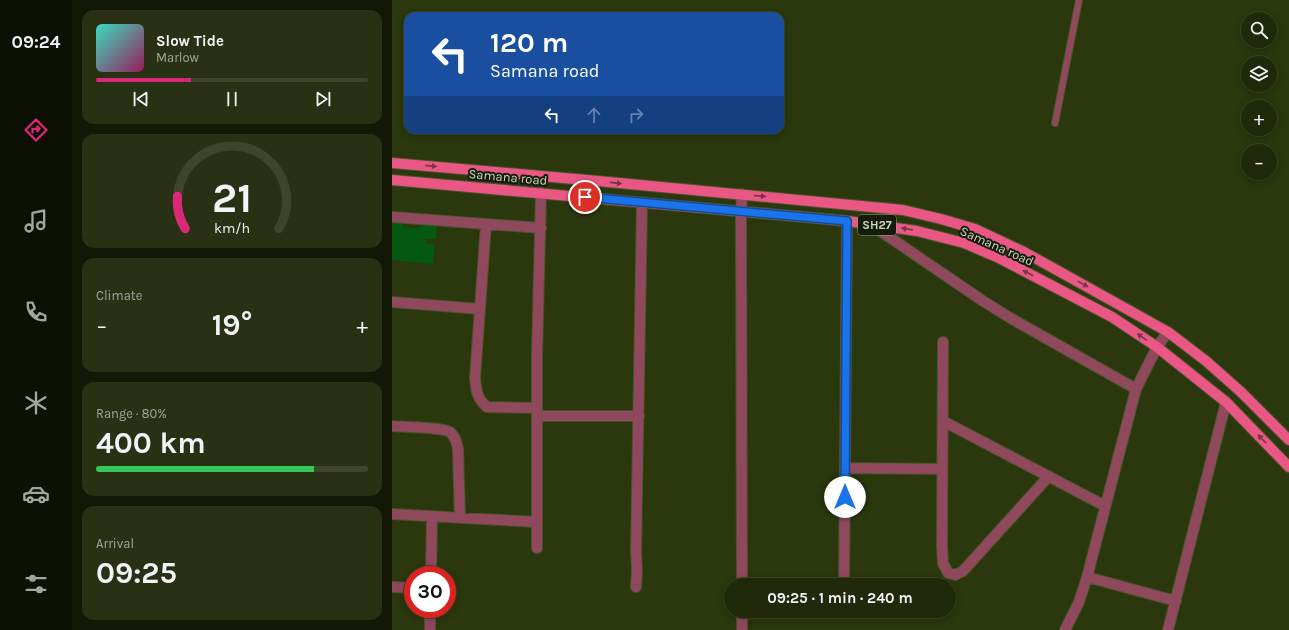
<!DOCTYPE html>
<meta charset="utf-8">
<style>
:root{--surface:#20290a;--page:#283113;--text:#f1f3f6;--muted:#a2a69c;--line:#3d452b;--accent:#db2777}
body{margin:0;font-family:Karla,sans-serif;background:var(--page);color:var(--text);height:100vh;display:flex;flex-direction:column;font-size:15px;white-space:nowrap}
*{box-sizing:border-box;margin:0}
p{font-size:13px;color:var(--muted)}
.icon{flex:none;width:22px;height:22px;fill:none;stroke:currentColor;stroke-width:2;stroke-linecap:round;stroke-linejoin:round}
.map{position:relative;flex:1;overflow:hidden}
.drawer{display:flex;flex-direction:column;gap:10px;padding:10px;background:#121706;width:320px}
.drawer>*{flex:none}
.banner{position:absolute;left:12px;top:12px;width:380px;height:122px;border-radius:12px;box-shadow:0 2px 10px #0003,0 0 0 1px var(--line);background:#1a4fa0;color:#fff;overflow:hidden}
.tools{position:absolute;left:849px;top:12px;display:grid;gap:8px}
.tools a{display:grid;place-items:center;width:36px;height:36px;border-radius:50%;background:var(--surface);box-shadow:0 2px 10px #0003,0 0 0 1px var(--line);font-size:20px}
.speed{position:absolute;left:12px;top:566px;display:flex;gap:8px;font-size:20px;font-weight:700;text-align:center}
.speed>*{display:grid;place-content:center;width:52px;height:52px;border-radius:50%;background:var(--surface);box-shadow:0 2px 10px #0003,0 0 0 1px var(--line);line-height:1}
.speed .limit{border:6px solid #d22;background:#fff;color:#111}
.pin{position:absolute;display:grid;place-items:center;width:34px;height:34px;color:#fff;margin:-17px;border:2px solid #fff;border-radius:50%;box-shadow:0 1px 4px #0007}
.me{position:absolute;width:44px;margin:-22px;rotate:0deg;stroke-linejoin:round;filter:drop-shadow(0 0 3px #0008)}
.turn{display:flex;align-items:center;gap:14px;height:84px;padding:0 20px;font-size:18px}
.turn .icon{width:52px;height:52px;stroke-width:2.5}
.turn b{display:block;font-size:28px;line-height:34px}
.lanes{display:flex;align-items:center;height:38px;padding:0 20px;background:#0003;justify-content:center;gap:20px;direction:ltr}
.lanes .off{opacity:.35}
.big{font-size:30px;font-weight:700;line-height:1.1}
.drawer .widget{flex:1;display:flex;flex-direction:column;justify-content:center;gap:6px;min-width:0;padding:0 14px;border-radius:12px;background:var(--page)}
.drawer .dial{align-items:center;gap:0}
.dial svg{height:104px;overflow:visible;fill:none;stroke:var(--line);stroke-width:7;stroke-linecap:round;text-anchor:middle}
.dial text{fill:var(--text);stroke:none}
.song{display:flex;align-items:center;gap:12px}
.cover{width:48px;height:48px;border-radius:6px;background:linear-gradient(135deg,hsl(170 70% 55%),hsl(330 70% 35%))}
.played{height:4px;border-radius:2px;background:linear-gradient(90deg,var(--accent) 35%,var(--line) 35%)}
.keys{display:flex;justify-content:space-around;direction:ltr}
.heat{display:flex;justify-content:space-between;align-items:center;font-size:22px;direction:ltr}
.charge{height:6px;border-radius:3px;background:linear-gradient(90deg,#34c759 80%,var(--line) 0)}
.trip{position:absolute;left:332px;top:578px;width:232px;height:40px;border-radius:20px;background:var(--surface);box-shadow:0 2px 10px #0003,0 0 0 1px var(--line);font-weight:700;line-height:40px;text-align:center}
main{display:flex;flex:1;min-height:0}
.tabs{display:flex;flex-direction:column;width:72px;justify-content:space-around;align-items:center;background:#0d1004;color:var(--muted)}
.tabs .icon{width:28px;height:28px}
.tabs .on{color:var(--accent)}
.tabs b{font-size:18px;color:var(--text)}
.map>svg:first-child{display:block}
.building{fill:#045811}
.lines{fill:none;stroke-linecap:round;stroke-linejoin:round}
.lane-casing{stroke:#49542d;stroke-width:8}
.street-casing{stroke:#49542d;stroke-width:12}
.primary-casing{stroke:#49542d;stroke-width:12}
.lane{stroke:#90495c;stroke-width:6}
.street{stroke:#90495c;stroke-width:10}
.primary{stroke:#ea5785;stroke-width:10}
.oneway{fill:#753742}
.route-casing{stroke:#114b97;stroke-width:10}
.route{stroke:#1a73e8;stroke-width:7}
.labels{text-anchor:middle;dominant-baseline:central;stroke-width:4;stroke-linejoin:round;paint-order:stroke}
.shield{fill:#161c0b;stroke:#98a08a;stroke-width:1}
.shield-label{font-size:12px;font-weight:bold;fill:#cfd8c1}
.street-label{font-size:13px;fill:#cfd8c1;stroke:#161c0b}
</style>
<main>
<nav class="tabs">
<b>09:24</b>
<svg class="icon on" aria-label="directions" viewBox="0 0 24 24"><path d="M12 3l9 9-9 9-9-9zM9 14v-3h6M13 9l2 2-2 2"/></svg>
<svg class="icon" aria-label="music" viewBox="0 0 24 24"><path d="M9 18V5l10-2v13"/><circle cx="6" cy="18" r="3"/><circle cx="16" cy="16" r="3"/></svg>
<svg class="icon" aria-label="phone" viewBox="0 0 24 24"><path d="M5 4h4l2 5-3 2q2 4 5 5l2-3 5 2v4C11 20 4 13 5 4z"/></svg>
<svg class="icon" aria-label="climate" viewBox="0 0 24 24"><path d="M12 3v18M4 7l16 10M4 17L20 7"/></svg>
<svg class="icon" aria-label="car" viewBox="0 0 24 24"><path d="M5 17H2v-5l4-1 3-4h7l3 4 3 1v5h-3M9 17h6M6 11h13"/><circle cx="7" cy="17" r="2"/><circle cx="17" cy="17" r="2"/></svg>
<svg class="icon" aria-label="filters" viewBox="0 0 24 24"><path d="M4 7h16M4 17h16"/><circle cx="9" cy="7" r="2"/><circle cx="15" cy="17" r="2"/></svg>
</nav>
<section class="drawer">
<div class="widget">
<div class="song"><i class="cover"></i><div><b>Slow Tide</b><p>Marlow</p></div></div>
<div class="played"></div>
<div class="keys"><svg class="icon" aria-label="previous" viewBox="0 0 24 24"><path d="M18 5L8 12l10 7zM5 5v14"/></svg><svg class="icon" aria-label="pause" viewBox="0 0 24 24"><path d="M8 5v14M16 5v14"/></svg><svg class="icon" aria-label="next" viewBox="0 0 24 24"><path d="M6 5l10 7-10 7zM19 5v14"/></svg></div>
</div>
<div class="widget dial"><svg viewBox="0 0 100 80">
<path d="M14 69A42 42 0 1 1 86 69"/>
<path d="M14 69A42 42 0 0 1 8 44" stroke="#db2777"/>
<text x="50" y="56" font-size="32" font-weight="700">21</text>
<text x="50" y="72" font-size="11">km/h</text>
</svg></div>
<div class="widget"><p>Climate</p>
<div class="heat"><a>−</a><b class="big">19°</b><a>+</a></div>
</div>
<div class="widget"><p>Range · 80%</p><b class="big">400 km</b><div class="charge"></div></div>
<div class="widget"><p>Arrival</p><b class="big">09:25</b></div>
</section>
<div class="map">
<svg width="897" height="630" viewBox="0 0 897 630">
<rect width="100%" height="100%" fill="#2b370d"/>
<path class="building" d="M0 220 11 221V227L27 228 28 223 45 224 44 239H34L33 243 43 244 41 264 0 260Z"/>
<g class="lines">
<defs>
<path id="lane" d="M663 123 687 0"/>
<path id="street" d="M350 194 349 212 350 585
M0 217 149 228
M94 224 83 378C84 390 85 399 95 407L145 408
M478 224 591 301 620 319 744 389
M0 302 88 309
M551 342 550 547 551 563 556 573 563 575 571 571 657 476
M145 416H247
M551 421 713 506
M0 426C11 427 50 427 58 432 63 436 65 443 66 449L68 518
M453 468 550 469
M0 514 145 522
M145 548V355L149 193
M39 575 40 516
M695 577 784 601
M452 585 455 221
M0 587 21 588
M244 587 245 571 244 551 250 203
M350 611V630
M38 630V609
M673 630 687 602 695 577 744 389 765 347 776 332
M776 630 834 402"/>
<path id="primary" d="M0 163 206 181 511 210 549 219 583 229 632 252 688 283 776 332 814 361 849 392 897 440
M0 180 455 221 525 231 572 243 607 258 720 317 765 347 834 402 897 467"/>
</defs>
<use href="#lane" class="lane-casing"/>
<use href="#street" class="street-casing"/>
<use href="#primary" class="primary-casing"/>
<use href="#lane" class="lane"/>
<use href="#street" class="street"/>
<use href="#primary" class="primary"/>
</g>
<defs><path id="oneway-solid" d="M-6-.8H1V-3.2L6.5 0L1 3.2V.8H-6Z"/></defs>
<g class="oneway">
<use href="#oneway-solid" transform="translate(39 166) rotate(5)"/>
<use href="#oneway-solid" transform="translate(224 183) rotate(6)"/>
<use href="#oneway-solid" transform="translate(368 196) rotate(5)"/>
<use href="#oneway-solid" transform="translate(515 229) rotate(-171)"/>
<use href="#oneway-solid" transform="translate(636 273) rotate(-152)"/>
<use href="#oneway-solid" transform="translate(691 284) rotate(29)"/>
<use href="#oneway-solid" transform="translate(750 337) rotate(-146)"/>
<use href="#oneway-solid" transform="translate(870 439) rotate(-134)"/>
</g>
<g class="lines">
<defs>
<path id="route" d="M193 197 455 221 453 497"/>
</defs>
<use href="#route" class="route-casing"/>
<use href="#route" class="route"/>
</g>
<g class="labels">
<rect class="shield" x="466" y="215" width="38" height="20" rx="3"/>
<g class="shield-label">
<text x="485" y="225">SH27</text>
</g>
<g class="street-label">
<text transform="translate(116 177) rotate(5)">Samana road</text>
<text transform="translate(605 246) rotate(24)">Samana road</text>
</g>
</g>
</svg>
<div class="tools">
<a><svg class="icon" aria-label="search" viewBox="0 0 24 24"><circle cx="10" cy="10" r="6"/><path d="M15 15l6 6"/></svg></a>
<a><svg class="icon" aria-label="layers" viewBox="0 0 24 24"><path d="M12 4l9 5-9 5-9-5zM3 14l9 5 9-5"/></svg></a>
<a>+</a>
<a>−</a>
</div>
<div class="speed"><div class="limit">30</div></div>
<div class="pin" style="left:193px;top:197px;background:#d93025"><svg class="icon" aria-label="arrive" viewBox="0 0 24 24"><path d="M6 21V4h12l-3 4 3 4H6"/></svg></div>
<svg class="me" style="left:453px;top:497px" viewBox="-20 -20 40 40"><circle r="19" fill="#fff"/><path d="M0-13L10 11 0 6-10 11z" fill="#1a73e8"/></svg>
<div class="trip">09:25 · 1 min · 240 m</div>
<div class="banner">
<div class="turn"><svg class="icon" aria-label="left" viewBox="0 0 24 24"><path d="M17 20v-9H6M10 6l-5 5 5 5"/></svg><div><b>120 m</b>Samana road</div></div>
<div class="lanes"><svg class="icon" aria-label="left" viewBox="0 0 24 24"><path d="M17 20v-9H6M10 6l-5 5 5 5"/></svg><svg class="icon off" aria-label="ahead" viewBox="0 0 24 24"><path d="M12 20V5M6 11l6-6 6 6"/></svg><svg class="icon off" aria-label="right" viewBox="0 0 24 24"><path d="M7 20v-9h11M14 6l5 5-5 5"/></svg></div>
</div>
</div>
</main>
